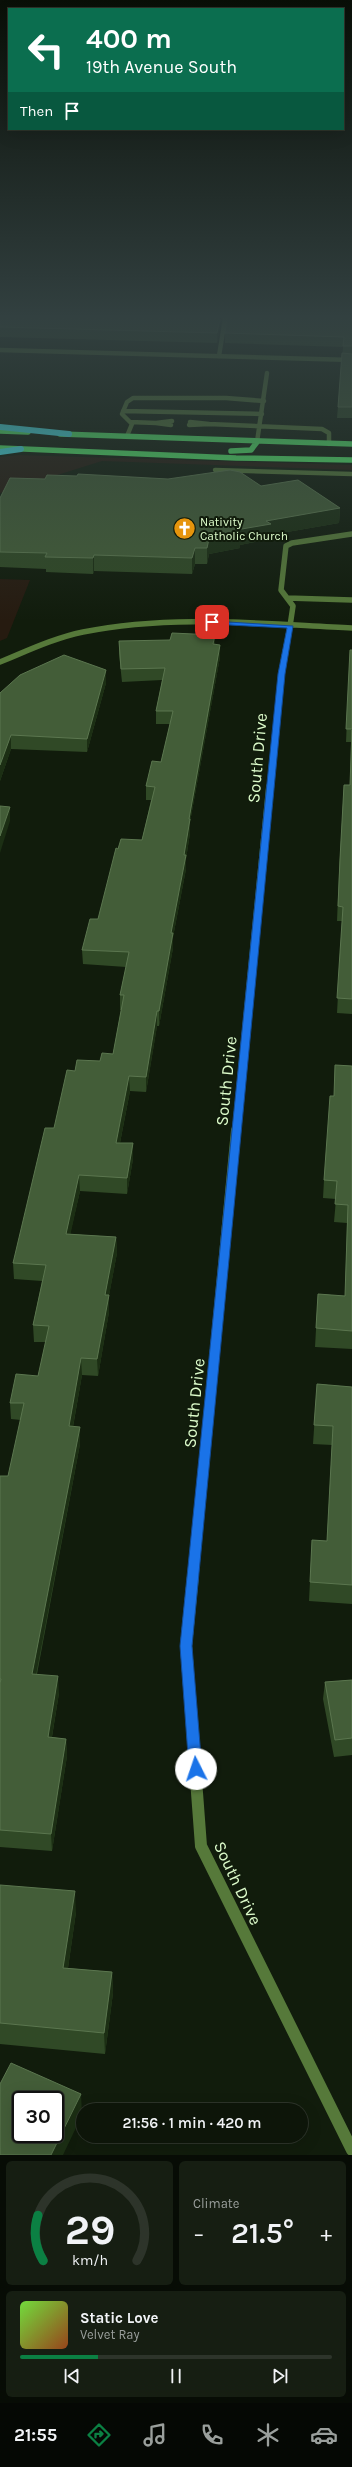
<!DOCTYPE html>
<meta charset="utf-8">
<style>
:root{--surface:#0d1509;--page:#161e12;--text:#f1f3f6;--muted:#9a9f9c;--line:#2d342a;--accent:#0b8043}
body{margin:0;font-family:Karla,sans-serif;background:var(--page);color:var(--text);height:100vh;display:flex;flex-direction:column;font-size:15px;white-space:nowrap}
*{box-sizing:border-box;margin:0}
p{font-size:13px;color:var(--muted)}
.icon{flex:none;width:22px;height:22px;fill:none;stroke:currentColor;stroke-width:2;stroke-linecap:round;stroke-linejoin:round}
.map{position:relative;height:2155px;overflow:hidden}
.drawer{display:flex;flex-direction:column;gap:6px;padding:6px;background:#070c05;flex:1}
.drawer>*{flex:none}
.banner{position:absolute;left:8px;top:8px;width:336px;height:122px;border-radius:0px;box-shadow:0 4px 16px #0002,0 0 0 1px var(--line);background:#0b6e4f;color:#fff;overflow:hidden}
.speed{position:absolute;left:12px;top:2091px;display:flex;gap:8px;font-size:20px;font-weight:700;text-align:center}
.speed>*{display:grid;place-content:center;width:52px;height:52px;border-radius:50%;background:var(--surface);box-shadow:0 4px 16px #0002,0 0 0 1px var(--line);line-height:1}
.speed .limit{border:2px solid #111;border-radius:6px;background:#fff;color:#111}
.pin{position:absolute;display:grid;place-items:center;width:34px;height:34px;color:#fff;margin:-17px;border-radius:8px;box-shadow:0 2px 6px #0006}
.me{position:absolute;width:44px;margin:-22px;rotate:356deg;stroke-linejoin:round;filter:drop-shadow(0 0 3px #0008)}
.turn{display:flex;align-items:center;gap:14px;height:84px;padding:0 12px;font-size:18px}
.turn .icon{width:52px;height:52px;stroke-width:2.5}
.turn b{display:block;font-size:28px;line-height:34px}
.then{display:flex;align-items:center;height:38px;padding:0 12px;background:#0003;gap:8px;font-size:15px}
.big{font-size:30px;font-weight:600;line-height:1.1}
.drawer .tile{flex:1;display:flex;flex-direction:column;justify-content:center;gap:6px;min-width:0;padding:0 14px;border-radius:6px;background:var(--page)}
.drawer .dial{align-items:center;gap:0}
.dial svg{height:104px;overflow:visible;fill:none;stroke:var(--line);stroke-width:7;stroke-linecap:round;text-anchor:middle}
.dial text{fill:var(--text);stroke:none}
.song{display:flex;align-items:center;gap:12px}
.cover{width:48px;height:48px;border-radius:6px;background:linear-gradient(135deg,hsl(100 70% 55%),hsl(20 70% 35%))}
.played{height:4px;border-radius:2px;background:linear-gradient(90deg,var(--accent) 25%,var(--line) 25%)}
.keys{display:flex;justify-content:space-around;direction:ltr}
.heat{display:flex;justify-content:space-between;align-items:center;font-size:22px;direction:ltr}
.drawer .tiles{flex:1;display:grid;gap:6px;grid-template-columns:1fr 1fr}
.tile:last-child{grid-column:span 2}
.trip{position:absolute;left:76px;top:2103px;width:232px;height:40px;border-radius:20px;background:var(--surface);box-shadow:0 4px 16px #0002,0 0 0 1px var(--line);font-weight:600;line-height:40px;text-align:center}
.dock{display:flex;height:64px;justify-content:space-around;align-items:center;background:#050804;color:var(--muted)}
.dock .icon{width:28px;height:28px}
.dock .active{color:var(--accent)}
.dock b{font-size:18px;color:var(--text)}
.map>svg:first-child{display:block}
.green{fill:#261b10}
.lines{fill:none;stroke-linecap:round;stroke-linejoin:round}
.service-far1{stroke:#56793a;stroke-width:4.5}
.service{stroke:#56793a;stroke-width:5.5}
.minor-far4{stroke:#56793a;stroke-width:4.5}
.minor-far3{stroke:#56793a;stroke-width:5.5}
.minor-far2{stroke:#56793a;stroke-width:8}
.minor-far1{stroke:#56793a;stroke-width:10}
.minor{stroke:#56793a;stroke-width:12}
.primary{stroke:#58f66f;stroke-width:5.5}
.motorway{stroke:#4ceef5;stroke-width:6}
.wall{fill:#304926}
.shaded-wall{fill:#1c2f14}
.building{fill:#435d38;stroke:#5b764f;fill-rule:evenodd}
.route{fill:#1a73e8;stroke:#114b97}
.labels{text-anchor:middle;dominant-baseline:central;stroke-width:4;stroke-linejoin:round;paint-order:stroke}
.far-poi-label{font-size:12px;fill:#ddfccb;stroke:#111c0c;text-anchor:start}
.near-street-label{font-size:17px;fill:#ddfccb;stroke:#111c0c}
</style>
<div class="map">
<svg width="352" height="2155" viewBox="0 0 352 2155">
<rect width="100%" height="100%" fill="#111c0c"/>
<path class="green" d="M18 455 352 465V470L102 461 0 493V457Z
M0 579 30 580 7 638 0 641Z"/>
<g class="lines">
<path class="service-far1" d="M219 356 225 319
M123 411 262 414
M130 422 156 423
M209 424 322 429 329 433V444
M171 425 156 423 172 421
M189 425 209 424 190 422
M127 436 132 424 122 414 127 402 133 398H226L264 401
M257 442 267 373
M215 470 352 474"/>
<path class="service" d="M287 598 352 600
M290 626 293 606 281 590 286 546 292 543 352 534"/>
<path class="minor-far4" d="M0 350 352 360"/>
<path class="minor-far3" d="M0 662C27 651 54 638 83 632 171 614 263 624 352 628
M270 788 281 674 290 626"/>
<path class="minor-far2" d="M236 1131 270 787"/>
<path class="minor-far1" d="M193 1577 236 1130"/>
<path class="minor" d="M193 1576 186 1646 201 1846 352 2150"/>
<path class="primary" d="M0 431 28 432
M60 434 352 444
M0 448 236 458 352 460
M231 451 251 450 257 442"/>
<path class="motorway" d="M0 427 69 434
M0 452 21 449"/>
</g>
<path class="wall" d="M0 319H221L217 343 0 337Z
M352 319V418H337L343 347 225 343V333Z
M261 486 340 508 339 523 270 535V539L240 545V548L209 554 207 564H195L192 574 94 571 93 574 46 572V569L0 567V498Z
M119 641 215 645 220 657 190 822V833L186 859V869L173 937V948L159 1026H157L146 1092 130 1091 120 1143H133V1159L127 1194 80 1191 70 1234 116 1237 117 1253 109 1295V1312L98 1376 82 1375 73 1427 80 1444 37 1674 59 1693 52 1737 66 1739 67 1756 52 1851 0 1847V1478L8 1476 21 1420 11 1419 10 1403 38 1376 46 1342H34L33 1325 42 1281 14 1279 13 1263 54 1128 75 1071 100 1061 113 1054 121 1010H120V995L126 967 83 964 82 950 98 919 118 849 142 840 151 800H146V786L161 762 170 724H156V711L162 680 122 682 119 654Z
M350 650H352V1014L337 1013 342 921H337L339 873 344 785H350L351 742H346Z
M106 683 87 752 11 749 0 781V693Z
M335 1065 352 1066V1349L315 1347 318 1294 345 1296 347 1223 334 1222 336 1199 323 1198 324 1180 334 1096Z
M317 1384 352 1387V1604L309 1601 312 1540 327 1541 332 1445 313 1444Z
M352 1680V1755L334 1757 323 1699 325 1682Z
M0 1885 76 1912 68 1968 112 1972 113 1993 105 2054 0 2044Z"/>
<path class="shaded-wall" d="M220 319H221L217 343V333Z
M340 508 339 523 270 535V539L240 545V548L209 554 207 564V548L209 539 266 521Z
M195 548V564L192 574V558Z
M94 555V571L93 574V558Z
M215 635V647L213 644Z
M220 645V657L190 822V833L186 859V869L173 937V948L159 1026V1011L171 933 184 855 189 819Z
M106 670V683L87 752V739Z
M11 735V749L0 781V765Z
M10 807V821L0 853V836Z
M157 1011V1026L146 1092V1077Z
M129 1076 130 1091 117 1158 116 1143Z
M133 1143V1159L127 1194V1178Z
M79 1175 80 1191 67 1250 66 1234Z
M116 1237 117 1253 106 1312 105 1295Z
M109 1295V1312L98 1376 97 1359Z
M81 1358 82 1375 70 1443 69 1426Z
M80 1427V1444L33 1691 32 1674Z
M58 1676 59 1693 49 1754 48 1737Z
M66 1739 67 1756 52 1851 51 1834Z
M75 1891 76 1912 65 1989 63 1968Z
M112 1972 113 1993 105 2054 104 2033Z
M81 2094 82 2115 63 2155H51Z"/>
<path class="building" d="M0 319H220L217 333 0 327Z
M227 319H352V346H343L344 337 225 333Z
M342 353 352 354V407H338Z
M230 470 240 472 261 486 298 480 340 508 266 521 271 524 236 530 240 533 209 539 207 548H195L192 558 94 555 93 558 45 557 47 553 0 552V498L10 478 45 479 47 475 77 476 78 474 168 479Z
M172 633 215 635 213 644 220 645 189 819H190L184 855H186L171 933H173L159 1011H157L146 1077 129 1076 116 1143H133L127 1178 79 1175 66 1234 116 1237 105 1295H109L97 1359 81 1358 69 1426 80 1427 32 1674 58 1676 48 1737 66 1739 51 1834 0 1830V1683L1 1679H0V1476H8L24 1403H10L16 1374 38 1376 49 1326 33 1325 46 1265 13 1263 45 1128H54L67 1070 75 1071 77 1060 100 1061 102 1053 113 1054 124 995H120L129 952 82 950 90 919H98L116 848 118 849 121 839 142 840 155 787 146 786 152 761 161 762 173 711H156L165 668 121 669 119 641 170 640Z
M350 650H352V729H346Z
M64 655 106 670 87 739 11 735 0 765V693L20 675Z
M352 730V999L337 998 343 907 338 906 340 859 344 785H350Z
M0 806 10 807 0 836Z
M335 1065 352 1066V1331L316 1328 318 1294 345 1296 348 1205 335 1204 337 1181 324 1180 330 1096H334Z
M317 1384 352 1387V1585L310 1582 312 1540 327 1541 333 1426 314 1425Z
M352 1680V1738L335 1740 325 1682Z
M0 1885 75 1891 63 1968 112 1972 104 2033 0 2023Z
M11 2063 81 2094 51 2155H0V2084ZM21 2100H55V2134H21Z"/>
<linearGradient id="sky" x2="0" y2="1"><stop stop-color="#090f07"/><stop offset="0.51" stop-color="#324040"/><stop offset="1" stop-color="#324040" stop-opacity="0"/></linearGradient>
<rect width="352" height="621" fill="url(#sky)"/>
<path class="route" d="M212 621 293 626 285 674 192 1646 202 1769 200 1773H191L189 1769 180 1646 278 674 287 628 210 624Z"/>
<defs>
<symbol id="church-disc" viewBox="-11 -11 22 22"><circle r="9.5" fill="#e6940c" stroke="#111c0c"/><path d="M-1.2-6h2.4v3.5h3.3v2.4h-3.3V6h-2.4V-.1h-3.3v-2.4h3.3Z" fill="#fff"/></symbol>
</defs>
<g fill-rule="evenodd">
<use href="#church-disc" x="172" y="516" width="25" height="25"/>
</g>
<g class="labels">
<g class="far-poi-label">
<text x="200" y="522">Nativity<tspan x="200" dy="14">Catholic Church</tspan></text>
</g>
<g class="near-street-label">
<text transform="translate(257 758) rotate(-85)">South Drive</text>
<text transform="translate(226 1081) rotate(-84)">South Drive</text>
<text transform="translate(194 1403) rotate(-84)">South Drive</text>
<text transform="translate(238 1883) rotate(65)">South Drive</text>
</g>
</g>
</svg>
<div class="speed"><div class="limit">30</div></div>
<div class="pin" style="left:212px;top:622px;background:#d93025"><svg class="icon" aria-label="arrive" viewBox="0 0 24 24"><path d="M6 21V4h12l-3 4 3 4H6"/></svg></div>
<svg class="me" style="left:196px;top:1769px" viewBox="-20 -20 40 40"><circle r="19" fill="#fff"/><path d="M0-13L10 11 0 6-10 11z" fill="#1a73e8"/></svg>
<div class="trip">21:56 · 1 min · 420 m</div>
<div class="banner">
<div class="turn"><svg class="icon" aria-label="left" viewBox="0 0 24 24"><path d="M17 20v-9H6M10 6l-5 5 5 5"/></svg><div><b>400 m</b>19th Avenue South</div></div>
<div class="then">Then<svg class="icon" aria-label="arrive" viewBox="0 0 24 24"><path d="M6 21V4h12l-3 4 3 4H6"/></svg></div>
</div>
</div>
<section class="drawer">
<div class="tiles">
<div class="tile dial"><svg viewBox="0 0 100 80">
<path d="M14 69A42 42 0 1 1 86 69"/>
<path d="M14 69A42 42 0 0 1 10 34" stroke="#0b8043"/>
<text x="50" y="56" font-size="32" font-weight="700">29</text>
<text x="50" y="72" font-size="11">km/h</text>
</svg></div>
<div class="tile"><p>Climate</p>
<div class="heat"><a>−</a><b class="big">21.5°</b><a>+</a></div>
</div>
<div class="tile">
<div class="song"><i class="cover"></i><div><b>Static Love</b><p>Velvet Ray</p></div></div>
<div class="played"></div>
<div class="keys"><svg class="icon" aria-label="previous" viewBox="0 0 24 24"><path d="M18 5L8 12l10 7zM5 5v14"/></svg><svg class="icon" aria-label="pause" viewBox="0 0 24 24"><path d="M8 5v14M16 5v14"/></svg><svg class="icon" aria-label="next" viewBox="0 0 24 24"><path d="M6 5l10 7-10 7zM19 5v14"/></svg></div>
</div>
</div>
</section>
<nav class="dock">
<b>21:55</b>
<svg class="icon active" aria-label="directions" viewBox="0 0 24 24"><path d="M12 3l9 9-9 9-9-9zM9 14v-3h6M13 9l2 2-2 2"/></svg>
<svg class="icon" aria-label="music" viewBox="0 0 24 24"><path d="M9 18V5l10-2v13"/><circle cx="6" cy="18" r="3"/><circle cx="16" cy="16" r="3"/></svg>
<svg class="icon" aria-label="phone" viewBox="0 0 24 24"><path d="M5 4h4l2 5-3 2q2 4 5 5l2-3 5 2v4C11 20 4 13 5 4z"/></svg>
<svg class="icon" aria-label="climate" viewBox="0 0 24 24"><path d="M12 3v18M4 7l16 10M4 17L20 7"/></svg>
<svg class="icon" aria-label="car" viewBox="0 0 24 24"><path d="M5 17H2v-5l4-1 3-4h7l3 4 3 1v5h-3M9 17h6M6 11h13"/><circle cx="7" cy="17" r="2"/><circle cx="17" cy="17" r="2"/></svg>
</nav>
